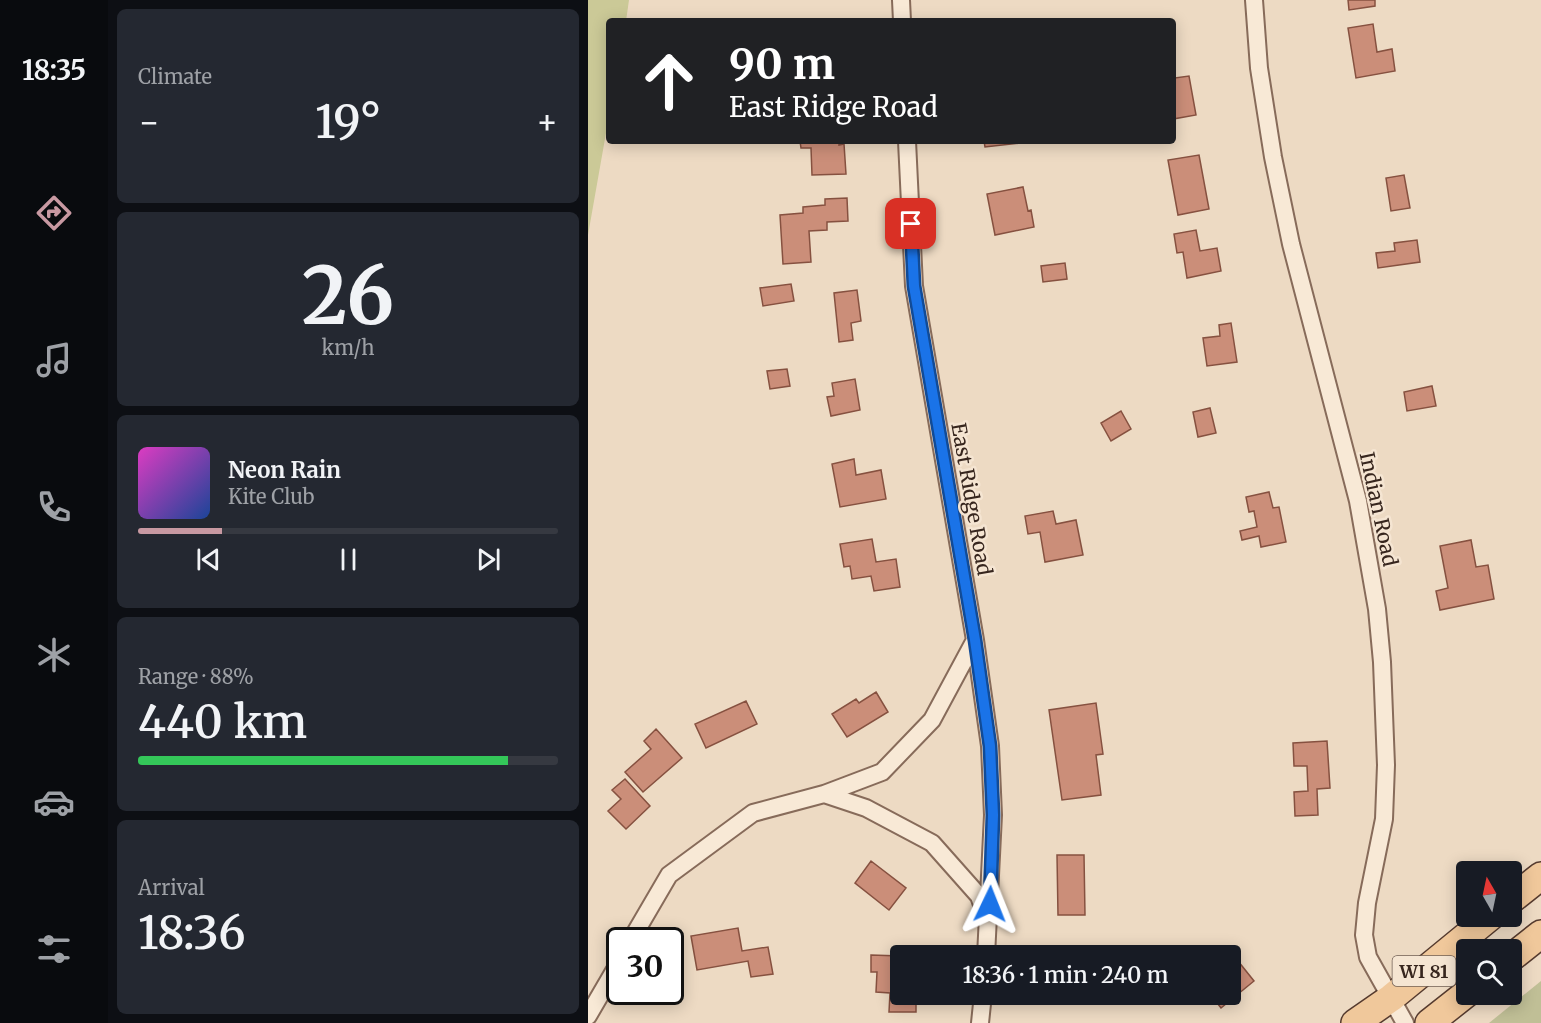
<!DOCTYPE html>
<meta charset="utf-8">
<style>
:root{--surface:#171b24;--page:#242831;--text:#f1f3f6;--muted:#9ea1a6;--line:#363941;--accent:#c899a2}
body{margin:0;font-family:Merriweather,serif;background:var(--page);color:var(--text);height:100vh;display:flex;flex-direction:column;font-size:22px;white-space:nowrap}
*{box-sizing:border-box;margin:0}
p{font-size:20px;color:var(--muted)}
.icon{flex:none;width:33px;height:33px;fill:none;stroke:currentColor;stroke-width:2;stroke-linecap:round;stroke-linejoin:round}
.map{position:relative;flex:1;overflow:hidden}
.sheet{display:flex;flex-direction:column;gap:9px;padding:9px;background:#0d0f14;width:480px}
.sheet>*{flex:none}
.guide{position:absolute;left:18px;top:18px;width:570px;height:126px;border-radius:6px;box-shadow:0 3px 15px #0003;background:#202124;color:#fff;overflow:hidden}
.needle{width:39px;rotate:351deg}
.fabs{position:absolute;left:868px;top:861px;display:grid;gap:12px}
.fabs a{display:grid;place-items:center;width:66px;height:66px;border-radius:6px;background:var(--surface);box-shadow:0 3px 15px #0003;font-size:30px}
.speed{position:absolute;left:18px;top:927px;display:flex;gap:12px;font-size:30px;font-weight:700;text-align:center}
.speed>*{display:grid;place-content:center;width:78px;height:78px;border-radius:50%;background:var(--surface);box-shadow:0 3px 15px #0003;line-height:1}
.speed .limit{border:3px solid #111;border-radius:9px;background:#fff;color:#111}
.pin{position:absolute;display:grid;place-items:center;width:51px;height:51px;color:#fff;margin:-26px;border-radius:12px;box-shadow:0 3px 9px #0006}
.me{position:absolute;width:66px;margin:-33px;rotate:2deg;stroke-linejoin:round;filter:drop-shadow(0 0 4px #0008)}
.turn{display:flex;align-items:center;gap:21px;height:126px;padding:0 24px;font-size:27px}
.turn .icon{width:78px;height:78px;stroke-width:2.5}
.turn b{display:block;font-size:42px;line-height:51px}
.big{font-size:45px;font-weight:600;line-height:1.1}
.sheet .card{flex:1;display:flex;flex-direction:column;justify-content:center;gap:9px;min-width:0;padding:0 21px;border-radius:9px;background:var(--page)}
.sheet .dial{align-items:center;gap:0}
.dial b{font-size:78px;line-height:1}
.song{display:flex;align-items:center;gap:18px}
.cover{width:72px;height:72px;border-radius:9px;background:linear-gradient(135deg,hsl(310 70% 55%),hsl(220 70% 35%))}
.played{height:6px;border-radius:3px;background:linear-gradient(90deg,var(--accent) 20%,var(--line) 20%)}
.keys{display:flex;justify-content:space-around;direction:ltr}
.heat{display:flex;justify-content:space-between;align-items:center;font-size:33px;direction:ltr}
.charge{height:9px;border-radius:4px;background:linear-gradient(90deg,#34c759 88%,var(--line) 0)}
.trip{position:absolute;left:302px;top:945px;width:351px;height:60px;border-radius:6px;background:var(--surface);box-shadow:0 3px 15px #0003;font-weight:600;line-height:60px;text-align:center}
main{display:flex;flex:1;min-height:0}
.tab-bar{display:flex;flex-direction:column;width:108px;justify-content:space-around;align-items:center;background:#090b0e;color:var(--muted)}
.tab-bar .icon{width:42px;height:42px}
.tab-bar .selected{color:var(--accent)}
.tab-bar b{font-size:27px;color:var(--text)}
.map>svg:first-child{display:block}
.green{fill:#cbc997}
.cemetery{fill:#c0bf96}
.building{fill:#cb8e79;stroke:#865140;stroke-width:1.5}
.lines{fill:none;stroke-linecap:round;stroke-linejoin:round}
.minor-casing{stroke:#876b5a;stroke-width:20}
.primary-casing{stroke:#553a2e;stroke-width:30}
.minor{stroke:#f8e9d6;stroke-width:16}
.primary{stroke:#f0c89b;stroke-width:27}
.route-casing{stroke:#114b97;stroke-width:15}
.route{stroke:#1a73e8;stroke-width:10}
.labels{text-anchor:middle;dominant-baseline:central;stroke-width:5;stroke-linejoin:round;paint-order:stroke}
.shield{fill:#f5e5d2;stroke:#705f54;stroke-width:1.5}
.shield-label{font-size:18px;font-weight:bold;fill:#37261e}
.street-label{font-size:20px;fill:#37261e;stroke:#f5e5d2}
</style>
<main>
<nav class="tab-bar">
<b>18:35</b>
<svg class="icon selected" aria-label="directions" viewBox="0 0 24 24"><path d="M12 3l9 9-9 9-9-9zM9 14v-3h6M13 9l2 2-2 2"/></svg>
<svg class="icon" aria-label="music" viewBox="0 0 24 24"><path d="M9 18V5l10-2v13"/><circle cx="6" cy="18" r="3"/><circle cx="16" cy="16" r="3"/></svg>
<svg class="icon" aria-label="phone" viewBox="0 0 24 24"><path d="M5 4h4l2 5-3 2q2 4 5 5l2-3 5 2v4C11 20 4 13 5 4z"/></svg>
<svg class="icon" aria-label="climate" viewBox="0 0 24 24"><path d="M12 3v18M4 7l16 10M4 17L20 7"/></svg>
<svg class="icon" aria-label="car" viewBox="0 0 24 24"><path d="M5 17H2v-5l4-1 3-4h7l3 4 3 1v5h-3M9 17h6M6 11h13"/><circle cx="7" cy="17" r="2"/><circle cx="17" cy="17" r="2"/></svg>
<svg class="icon" aria-label="filters" viewBox="0 0 24 24"><path d="M4 7h16M4 17h16"/><circle cx="9" cy="7" r="2"/><circle cx="15" cy="17" r="2"/></svg>
</nav>
<section class="sheet">
<div class="card"><p>Climate</p>
<div class="heat"><a>−</a><b class="big">19°</b><a>+</a></div>
</div>
<div class="card dial"><b>26</b><p>km/h</p></div>
<div class="card">
<div class="song"><i class="cover"></i><div><b>Neon Rain</b><p>Kite Club</p></div></div>
<div class="played"></div>
<div class="keys"><svg class="icon" aria-label="previous" viewBox="0 0 24 24"><path d="M18 5L8 12l10 7zM5 5v14"/></svg><svg class="icon" aria-label="pause" viewBox="0 0 24 24"><path d="M8 5v14M16 5v14"/></svg><svg class="icon" aria-label="next" viewBox="0 0 24 24"><path d="M6 5l10 7-10 7zM19 5v14"/></svg></div>
</div>
<div class="card"><p>Range · 88%</p><b class="big">440 km</b><div class="charge"></div></div>
<div class="card"><p>Arrival</p><b class="big">18:36</b></div>
</section>
<div class="map">
<svg width="953" height="1023" viewBox="0 0 953 1023">
<rect width="100%" height="100%" fill="#eddac3"/>
<path class="green" d="M0 0H41L38 21H21V116L0 235Z"/>
<path class="cemetery" d="M953 981V1023H901Z"/>
<path class="building" d="M760 0H787V6L761 10Z
M785 24 789 52 804 49 807 71 768 78 760 28Z
M585 66 587 78 601 76 608 115 585 119Z
M212 141H251V145L256 144 258 174 224 175 223 148H213Z
M396 141H433V143L397 147Z
M611 155 621 209 590 215 580 160Z
M816 175 822 208 803 211 798 178Z
M435 187 440 211 443 210 446 227 407 235 399 194Z
M259 198 260 221 239 222V230L221 231 223 262 195 264 192 215 215 213V207L237 205V199Z
M608 230 612 251 629 248 633 271 599 278 595 252 589 253 586 234Z
M829 240 832 262 790 268 788 253 807 251 806 243Z
M477 263 479 279 455 282 453 266Z
M203 284 206 301 175 306 172 288Z
M269 290 273 321 263 323 265 340 251 342 246 293Z
M643 323 649 362 619 366 615 338 632 336 631 325Z
M199 369 202 386 182 389 179 371Z
M267 379 272 410 243 416 239 397 246 396 244 383Z
M844 386 848 406 819 411 816 392Z
M622 408 628 433 610 437 605 412Z
M533 411 543 429 523 441 513 423Z
M266 459 268 475 293 470 298 499 252 507 244 464Z
M681 492 685 508 691 507 698 542 673 547 671 536 654 540 652 531 669 527 666 511 661 512 658 497Z
M465 511 468 524 488 520 495 555 457 562 452 532 440 534 437 516Z
M284 539 288 562 308 559 312 587 286 591 283 576 264 579 262 566 256 567 252 544Z
M883 540 888 567 900 565 906 599 852 610 848 591 860 588 852 546Z
M288 692 300 712 259 737 244 714 268 699 271 703Z
M158 701 169 724 118 748 107 724Z
M508 703 515 754 508 755 513 795 474 800 461 710Z
M68 729 94 758 55 792 37 772 63 749 56 741Z
M739 741 742 788 729 789 730 815 707 816 706 792 720 791 719 766H706L705 743Z
M37 779 62 806 38 829 20 811 33 799 24 790Z
M469 855H496L497 915H470Z
M283 861 318 888 301 910 267 883Z
M150 928 154 951 180 947 185 974 163 977 160 961 109 970 103 936Z
M283 955 312 956V994H328V1012H301L302 993 288 992 289 972H283Z
M646 956 666 981 633 1008 622 994H642V960Z"/>
<g class="lines">
<defs>
<path id="minor" d="M313 0 314 21
M666 0 671 68 685 157 703 244 770 501 789 609 794 662 798 765 796 819 779 903 776 935 780 957 817 1023
M387 640 402 746 405 815 398 956
M236 794 278 808 344 843 391 896 398 916
M43 940 81 875 165 813 236 794 294 772 344 720 387 640 326 286 319 141
M0 1016 32 961
M392 1023 395 994"/>
<path id="primary" d="M924 899 953 876
M924 957 953 934
M767 1023 803 998 903 916
M841 1023 879 993"/>
</defs>
<use href="#minor" class="minor-casing"/>
<use href="#primary" class="primary-casing"/>
<use href="#minor" class="minor"/>
<use href="#primary" class="primary"/>
</g>
<g class="lines">
<defs>
<path id="route" d="M323 224 326 286 387 640 402 746 405 815 402 904"/>
</defs>
<use href="#route" class="route-casing"/>
<use href="#route" class="route"/>
</g>
<g class="labels">
<rect class="shield" x="804.5" y="956" width="63" height="30" rx="4.5"/>
<g class="shield-label">
<text x="836" y="971">WI 81</text>
</g>
<g class="street-label">
<text transform="translate(384 499) rotate(80)">East Ridge Road</text>
<text transform="translate(791 509) rotate(78)">Indian Road</text>
</g>
</g>
</svg>
<div class="fabs">
<a><svg class="needle" viewBox="-14 -14 28 28"><path d="M0-13l5 13h-10z" fill="#e53935"/><path d="M0 13l5-13h-10z" fill="#9ea1a6"/></svg></a>
<a><svg class="icon" aria-label="search" viewBox="0 0 24 24"><circle cx="10" cy="10" r="6"/><path d="M15 15l6 6"/></svg></a>
</div>
<div class="speed"><div class="limit">30</div></div>
<div class="pin" style="left:323px;top:224px;background:#d93025"><svg class="icon" aria-label="arrive" viewBox="0 0 24 24"><path d="M6 21V4h12l-3 4 3 4H6"/></svg></div>
<svg class="me" style="left:402px;top:904px" viewBox="-20 -20 40 40"><path d="M0-17L14 15 0 8-14 15z" fill="#1a73e8" stroke="#fff" stroke-width="4"/></svg>
<div class="trip">18:36 · 1 min · 240 m</div>
<div class="guide">
<div class="turn"><svg class="icon" aria-label="ahead" viewBox="0 0 24 24"><path d="M12 20V5M6 11l6-6 6 6"/></svg><div><b>90 m</b>East Ridge Road</div></div>
</div>
</div>
</main>
